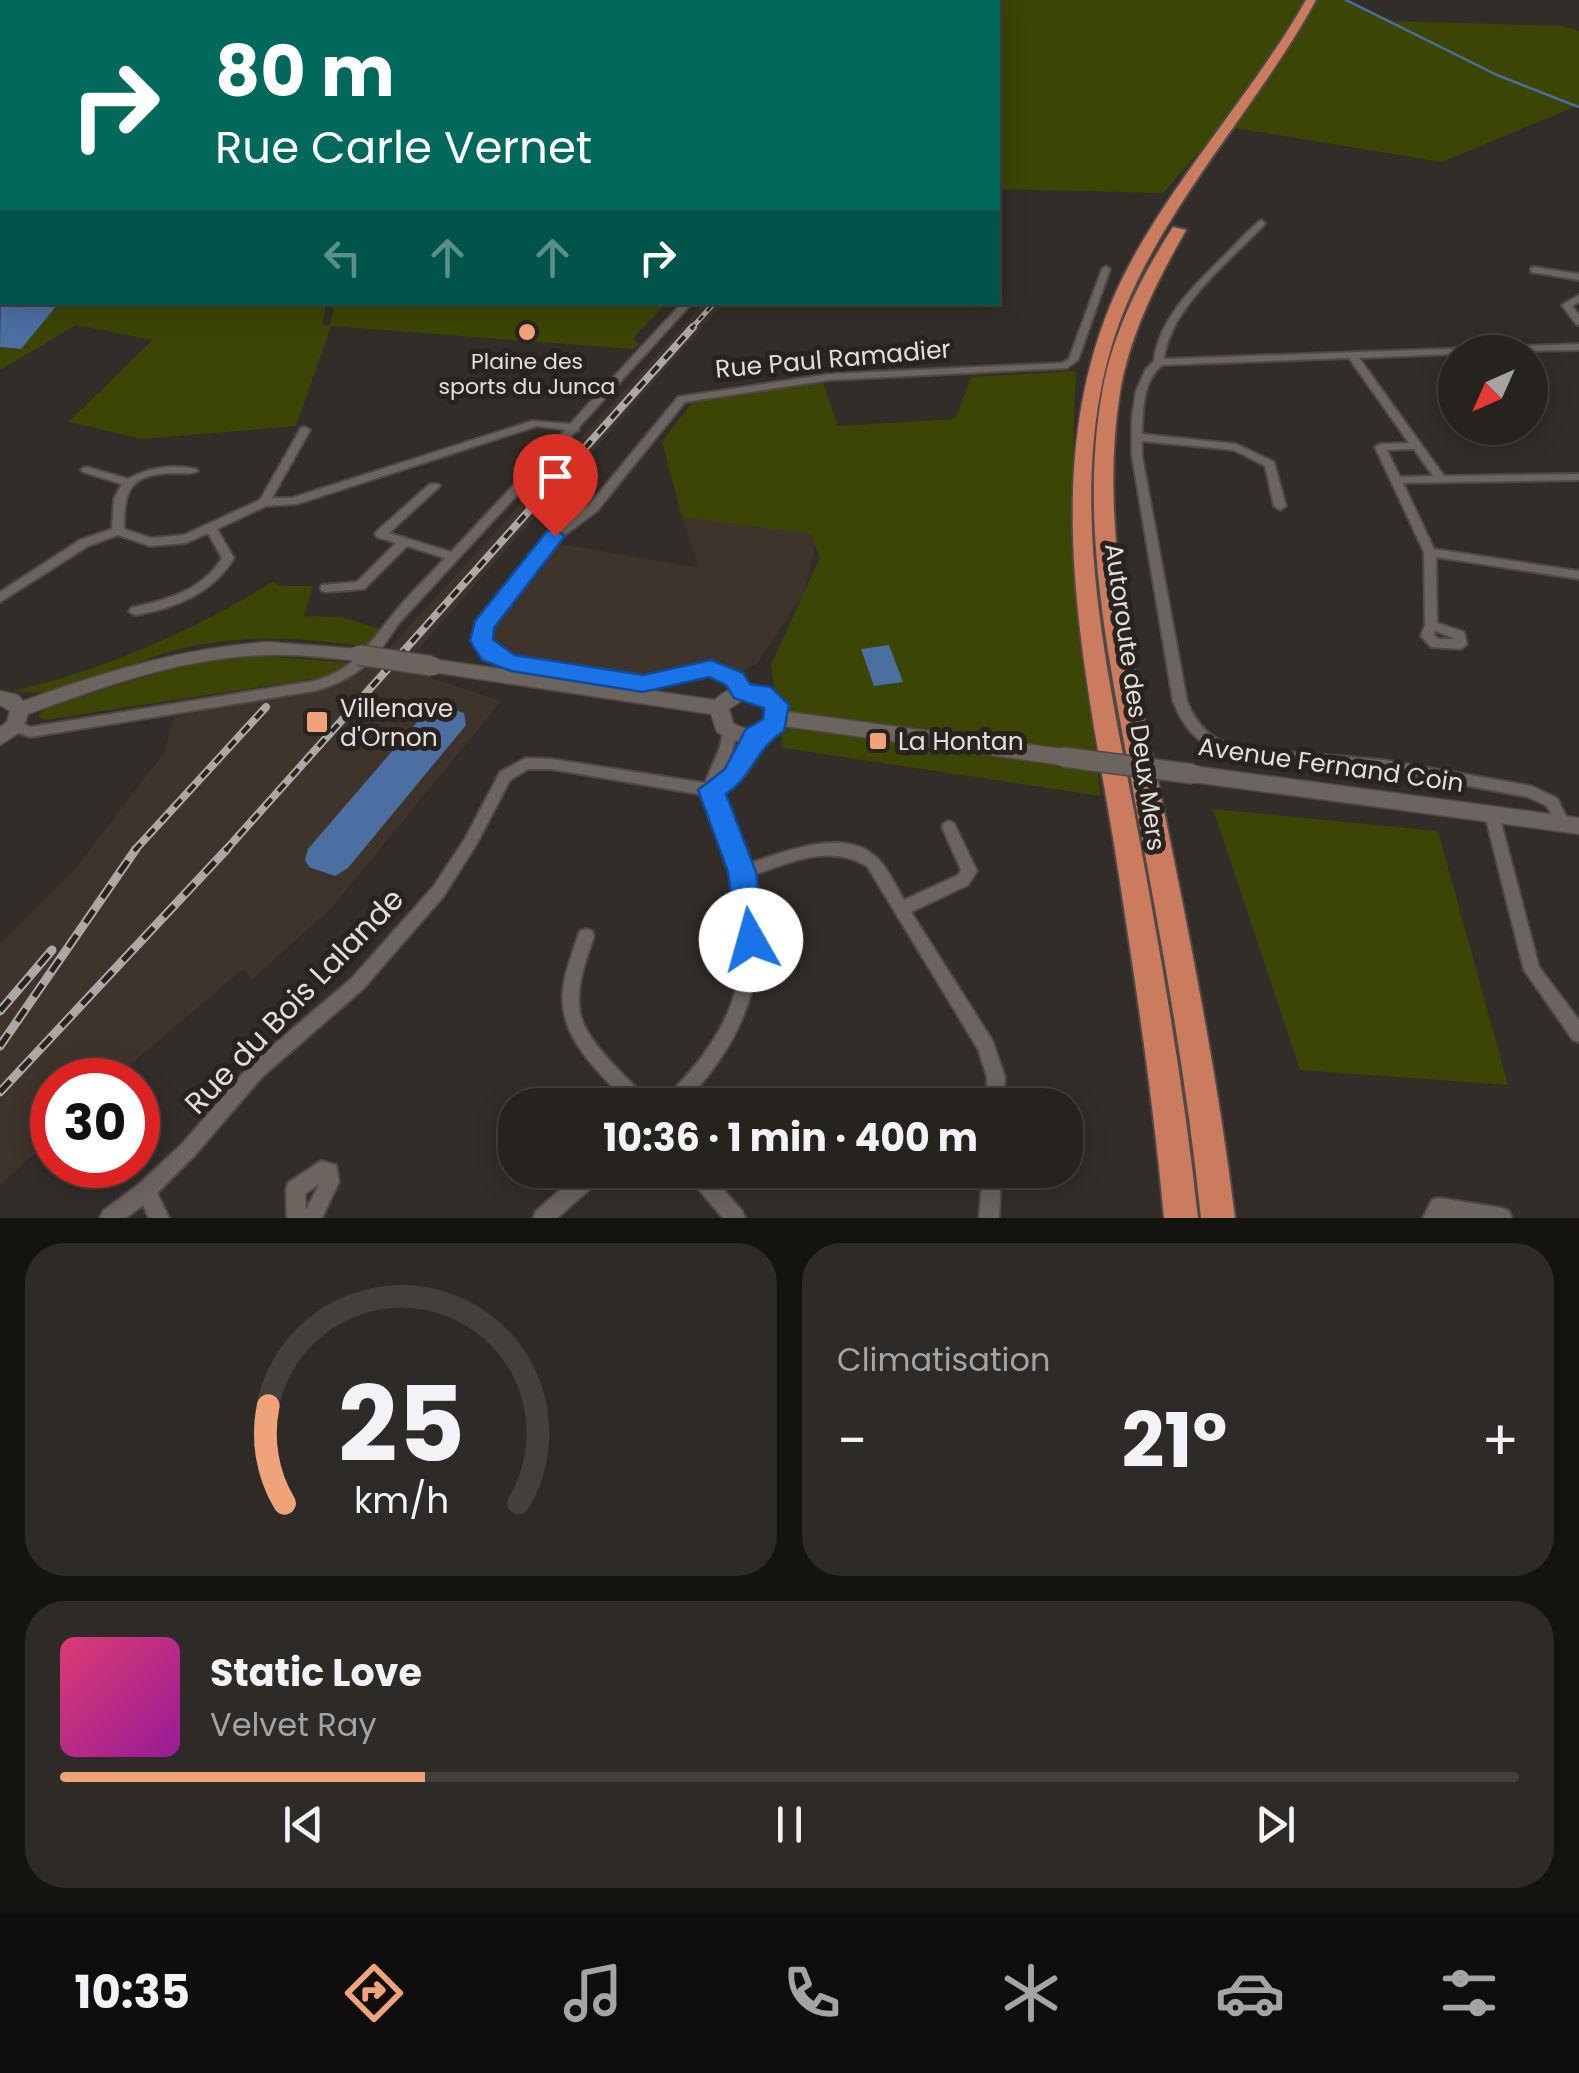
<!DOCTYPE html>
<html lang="fr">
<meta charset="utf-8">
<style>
:root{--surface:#26221e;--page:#2e2a27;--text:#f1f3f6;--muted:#a4a4a4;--line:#423f3c;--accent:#f0a378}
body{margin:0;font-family:Poppins,sans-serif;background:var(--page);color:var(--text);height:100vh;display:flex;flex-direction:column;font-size:38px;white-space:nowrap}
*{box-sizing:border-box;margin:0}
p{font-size:32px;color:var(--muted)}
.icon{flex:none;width:55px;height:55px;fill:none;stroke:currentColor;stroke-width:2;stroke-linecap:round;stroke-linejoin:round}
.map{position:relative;height:1218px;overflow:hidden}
.side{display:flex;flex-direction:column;gap:25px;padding:25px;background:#151310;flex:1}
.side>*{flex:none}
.hud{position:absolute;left:0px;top:0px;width:1000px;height:305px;box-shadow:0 5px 25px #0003,0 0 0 2px var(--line);background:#00695c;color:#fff;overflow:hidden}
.needle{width:65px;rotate:225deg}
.fabs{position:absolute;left:1438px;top:335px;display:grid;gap:20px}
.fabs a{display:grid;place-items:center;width:110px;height:110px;border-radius:50%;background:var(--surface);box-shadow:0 5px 25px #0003,0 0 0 2px var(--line);font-size:50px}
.speed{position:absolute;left:30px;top:1058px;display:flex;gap:20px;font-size:50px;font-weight:700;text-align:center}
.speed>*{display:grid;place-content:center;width:130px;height:130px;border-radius:50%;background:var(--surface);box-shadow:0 5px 25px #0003,0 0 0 2px var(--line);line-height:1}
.speed .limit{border:15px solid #d22;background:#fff;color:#111}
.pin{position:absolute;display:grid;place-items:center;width:85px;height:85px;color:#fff;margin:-102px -42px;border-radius:50% 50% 50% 0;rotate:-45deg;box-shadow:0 0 10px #0007}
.pin .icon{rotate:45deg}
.me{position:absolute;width:110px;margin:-55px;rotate:353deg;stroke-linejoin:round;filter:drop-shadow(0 0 8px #0008)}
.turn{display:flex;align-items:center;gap:35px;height:210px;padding:0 50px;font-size:45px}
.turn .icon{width:130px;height:130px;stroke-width:2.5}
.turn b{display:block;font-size:70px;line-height:85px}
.lanes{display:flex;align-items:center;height:95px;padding:0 50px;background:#0003;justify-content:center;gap:50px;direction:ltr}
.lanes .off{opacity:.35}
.big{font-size:75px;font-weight:700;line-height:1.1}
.side .widget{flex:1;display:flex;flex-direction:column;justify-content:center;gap:15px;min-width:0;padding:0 35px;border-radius:40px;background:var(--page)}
.side .dial{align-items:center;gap:0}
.dial svg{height:260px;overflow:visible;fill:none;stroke:var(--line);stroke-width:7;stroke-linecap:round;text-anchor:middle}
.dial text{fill:var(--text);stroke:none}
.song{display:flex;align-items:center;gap:30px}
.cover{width:120px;height:120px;border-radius:15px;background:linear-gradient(135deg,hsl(340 70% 55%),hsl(300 70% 35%))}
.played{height:10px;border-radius:5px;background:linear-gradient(90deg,var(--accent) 25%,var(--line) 25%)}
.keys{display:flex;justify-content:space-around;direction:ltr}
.heat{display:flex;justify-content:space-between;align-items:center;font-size:55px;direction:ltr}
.side .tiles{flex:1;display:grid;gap:25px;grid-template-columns:1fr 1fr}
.widget:last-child{grid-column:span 2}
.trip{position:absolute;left:498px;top:1088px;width:585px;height:100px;border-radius:40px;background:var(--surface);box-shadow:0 5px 25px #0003,0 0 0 2px var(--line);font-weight:700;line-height:100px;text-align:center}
.tab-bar{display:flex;height:160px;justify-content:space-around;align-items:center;background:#0f0e0c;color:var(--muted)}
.tab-bar .icon{width:70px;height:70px}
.tab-bar .current{color:var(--accent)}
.tab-bar b{font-size:45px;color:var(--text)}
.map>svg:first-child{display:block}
.built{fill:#3f342b}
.green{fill:#3b4504}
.water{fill:#4c6fa2}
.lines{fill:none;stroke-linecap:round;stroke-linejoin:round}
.stream{stroke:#4c6fa2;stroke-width:2.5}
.minor-casing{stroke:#4e4946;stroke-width:4}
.secondary-casing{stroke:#4e4946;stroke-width:3}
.motorway-casing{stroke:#4e4946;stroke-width:4}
.minor{fill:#6b645f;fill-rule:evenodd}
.secondary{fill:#6b645f;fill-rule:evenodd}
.motorway{fill:#cc7c5e;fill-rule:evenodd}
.rail-far2-casing{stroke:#aca8a5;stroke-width:5}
.rail-far1-casing{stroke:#aca8a5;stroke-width:8}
.rail-casing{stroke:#aca8a5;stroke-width:9}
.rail-far2{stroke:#28231e;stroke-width:2.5;stroke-dasharray:6;stroke-linecap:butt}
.rail-far1{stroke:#28231e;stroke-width:4;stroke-dasharray:10;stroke-linecap:butt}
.rail{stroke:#28231e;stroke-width:5;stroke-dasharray:15;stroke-linecap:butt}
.secondary-bridge-casing{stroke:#4e4946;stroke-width:22;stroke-linecap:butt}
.secondary-bridge{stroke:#6b645f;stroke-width:19}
.route{fill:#1a73e8;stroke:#114b97;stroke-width:2.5}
.poi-dot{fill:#f0a378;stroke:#28231e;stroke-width:4}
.labels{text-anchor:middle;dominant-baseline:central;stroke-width:10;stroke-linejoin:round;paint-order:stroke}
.far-poi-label{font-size:22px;fill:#e1dedb;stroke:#28231e}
.street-label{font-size:25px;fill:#e1dedb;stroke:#28231e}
.poi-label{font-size:25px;fill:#e1dedb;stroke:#28231e;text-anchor:start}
.near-street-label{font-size:30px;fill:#e1dedb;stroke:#28231e}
</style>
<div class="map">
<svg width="1579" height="1218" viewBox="0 0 1579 1218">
<rect width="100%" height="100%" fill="#322d28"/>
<path class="built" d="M704 303H724L414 654 387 651Z
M682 517 818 534 804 593 757 664 740 672 705 662 644 678 517 658 504 653 491 640 494 619 554 543 699 568Z
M370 665 407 670 501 701 333 906 253 979 243 969 112 1080H52V1138L0 1185V944L76 868 164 753 174 717 321 689 360 675Z"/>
<path class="green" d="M0 0H732L2 2 0 224Z
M994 0H1346L1393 21 1563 26 1579 31V105L1442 162 1222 126 1163 193 998 189Z
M53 303H326L323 325H330L334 303H667L633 338 638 344 633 349 331 326 296 426 143 439 68 422 153 340 76 325 0 370V347L21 349 57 304Z
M1076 371C1067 517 1083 651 1101 796L783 748 771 665 820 558 811 534 682 517 662 441 696 398 823 383 838 426 955 419 971 377Z
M272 582 281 586H313L304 616 341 617 380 629 368 647C304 638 247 634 184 648 129 660 69 701 13 691 104 670 193 631 272 582Z
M251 655 352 663 324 677 45 720 38 717 44 710C113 686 178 663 251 655Z
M1213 809 1438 831 1508 1085 1300 1070Z"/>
<path class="water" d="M2 223V302L58 304 21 349 0 347Z
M889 645 903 682 874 686 861 649Z
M443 706 464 713 466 725 348 868 335 876 309 867 305 860 308 849 424 714Z"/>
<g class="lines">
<path class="stream" d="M1346 0 1497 75 1579 107
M705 2 709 0"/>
<defs>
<path id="minor" d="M1261 220 1265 223 1264 225C1230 261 1170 307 1164 359L1579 344V350L1455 352V354L1359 358 1444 476 1579 474V480L1403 483 1434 549 1579 571V579L1436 557 1437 623 1464 632 1467 644 1461 649 1431 647 1421 636 1425 625 1424 552 1375 447 1380 444 1409 443 1349 358 1162 365C1142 382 1143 410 1142 434L1236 444 1274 462 1286 506 1280 510 1274 506 1265 466 1234 450 1142 441V456L1187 701C1196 726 1213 740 1238 748L1384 760 1531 786 1557 798 1570 824 1568 828 1563 830 1558 828 1547 806 1528 797 1384 770 1238 758C1205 750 1185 733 1173 701L1132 456V418L1136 391 1146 369 1154 361C1159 317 1197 283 1227 253 1238 242 1249 229 1261 220ZM1414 449 1433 476 1400 477 1387 450ZM1435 631 1453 638 1454 639H1439L1434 635Z
M1106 266 1110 269 1078 360 1067 368 830 380 685 402 597 511 553 544 488 630 494 648 514 659 643 678 711 663 740 676 750 692 748 695H738L730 682 710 673 643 688 511 668 483 654 476 630 478 627 545 538 589 505 678 397 830 374 1062 363 1069 359 1102 269Z
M1534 267 1579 274V280L1531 272V268Z
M1579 295V302L1572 306 1579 315V325L1576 324 1562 305Z
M683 302H693L579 427V430L576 431 399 623C375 660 358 679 314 691L30 737 10 730 8 726 10 722 15 721 31 727 314 681C355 670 366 647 391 617 407 596 427 578 445 558L407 546 364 589 326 592 322 591 320 588 322 585 357 582 396 543 377 537 375 534 377 531 430 484H438L440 486 389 533 451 552 565 430 537 426 297 504 266 506 217 529 234 558C212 594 175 608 135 615L129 611 131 608C166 600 202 591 222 558L208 533 186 543 150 546 118 535 88 546 0 602V592L80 540 112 529 114 499 122 484 83 472 81 470 83 468 87 467 128 479C149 467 172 464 196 469L198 471C189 475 184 473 174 473 130 474 124 489 124 529L151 538 184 535 260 500 301 428 305 427 310 430 272 498H292L532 421 570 424Z
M729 727 734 728C738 745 727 761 721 777L729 772 750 732H760L762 736 739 780 719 793 726 818 747 864C783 853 846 825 878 859 889 870 896 887 904 900L958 875 961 870 942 827 944 823 949 821 954 823 977 871 968 885 911 912 992 1040 1005 1077 1004 1105H986L987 1077 978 1049 867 866C828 843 790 863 750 876 773 967 747 1039 682 1105H661C667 1093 678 1086 686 1076 700 1061 712 1043 722 1025 747 977 749 918 733 867 724 842 710 820 704 795L551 769H528L510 780 476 845 443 897 363 989 262 1077 195 1155 157 1193 169 1218H149L143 1205 126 1218H100L103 1211 139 1184 183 1143 250 1065 351 979 433 887 466 837 500 772 526 758 551 759 705 783 720 747 724 728Z
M1492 809 1497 811 1499 815 1539 967 1579 1020V1042L1573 1040 1524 970 1485 815 1487 811Z
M586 929 592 931 594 936C586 960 575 987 580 1013 586 1043 627 1077 647 1099L650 1105H629C600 1072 558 1039 563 990 565 972 572 954 578 936L580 931Z
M321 1161 336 1165 339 1182 322 1218H287L286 1190 288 1183ZM320 1183 306 1210 305 1194Z
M583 1170H606L604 1177 557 1218H533L536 1211Z
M686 1170H707L742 1211 745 1218H723L688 1177Z
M983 1170H1001L999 1218H979Z
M1439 1198 1502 1208 1509 1211 1512 1218H1423L1432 1200Z"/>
<path id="secondary" d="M268 642 359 649 368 655 359 661C328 658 298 654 267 655 183 657 105 686 28 714L22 731 0 745V727L7 722 10 711 0 705V691L18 695 23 701C104 672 182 648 268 642Z
M432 659 715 700C734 679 781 679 788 712L1063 749 1070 752 1073 757 1070 762 1063 765 784 726C765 747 740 746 717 732L711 714 426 671 423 666 426 661ZM744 699 758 700 768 708 769 717C758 729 747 732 733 723L729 709Z
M1193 766 1579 818V834L1193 782 1186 780 1183 774 1186 768Z"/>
<path id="motorway" d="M1306 0H1316C1260 103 1175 192 1128 301 1053 475 1111 681 1143 859 1165 979 1185 1098 1198 1218H1164C1153 1095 1134 973 1115 850 1086 672 1039 479 1110 306 1153 200 1248 102 1306 0Z
M1173 227 1186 230C1157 281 1130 334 1120 392 1098 529 1135 672 1163 806 1191 943 1218 1079 1235 1218H1201C1187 1080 1162 943 1136 806 1112 672 1078 530 1102 393 1112 334 1141 277 1173 227Z"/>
</defs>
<use href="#minor" class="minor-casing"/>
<use href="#secondary" class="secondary-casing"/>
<use href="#motorway" class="motorway-casing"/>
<use href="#minor" class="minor"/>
<use href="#secondary" class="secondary"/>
<use href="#motorway" class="motorway"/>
<defs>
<path id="rail-far2" d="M691 329 715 302"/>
<path id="rail-far1" d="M134 851 266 707
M225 851 693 327"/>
<path id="rail" d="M0 1011 52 950
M0 1046 136 849
M0 1092 227 849"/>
</defs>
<use href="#rail-far2" class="rail-far2-casing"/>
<use href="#rail-far1" class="rail-far1-casing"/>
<use href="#rail" class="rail-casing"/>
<use href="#rail-far2" class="rail-far2"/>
<use href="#rail-far1" class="rail-far1"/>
<use href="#rail" class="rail"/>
<defs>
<path id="secondary-bridge" d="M359 655 432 666
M1063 757 1193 774"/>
</defs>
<use href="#secondary-bridge" class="secondary-bridge-casing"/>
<use href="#secondary-bridge" class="secondary-bridge"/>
</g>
<path class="route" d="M555 529 565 536 494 628 493 640 515 655 643 675 711 660 743 673 750 684 771 687 789 705 784 731C757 747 752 777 726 794L756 872 766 940 762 949 751 953 741 949 737 940 728 872 698 790 725 769 746 729 763 719 764 708 734 698 726 685 709 677 643 692 511 671 482 660 470 641 475 621 547 531Z"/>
<g class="poi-dot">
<circle cx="527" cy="332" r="10"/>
<rect x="305" y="710" width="24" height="24" rx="5"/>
<rect x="868" y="731" width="20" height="20" rx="5"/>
</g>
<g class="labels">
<g class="far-poi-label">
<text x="527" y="361">Plaine des<tspan x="527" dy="25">sports du Junca</tspan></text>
</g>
<g class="street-label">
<text transform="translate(833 359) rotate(-5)">Rue Paul Ramadier</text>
<text transform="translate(1135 697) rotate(82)">Autoroute des Deux Mers</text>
<text transform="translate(1331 765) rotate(8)">Avenue Fernand Coin</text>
</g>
<g class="poi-label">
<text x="340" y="708">Villenave<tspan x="340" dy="29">d'Ornon</tspan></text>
<text x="898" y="741">La Hontan</text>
</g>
<g class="near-street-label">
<text transform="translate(294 1001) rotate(-46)">Rue du Bois Lalande</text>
</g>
</g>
</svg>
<div class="fabs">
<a><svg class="needle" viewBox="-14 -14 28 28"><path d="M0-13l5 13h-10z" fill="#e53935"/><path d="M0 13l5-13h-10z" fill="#a4a4a4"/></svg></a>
</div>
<div class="speed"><div class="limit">30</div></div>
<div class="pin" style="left:555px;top:536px;background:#d93025"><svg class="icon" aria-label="arrive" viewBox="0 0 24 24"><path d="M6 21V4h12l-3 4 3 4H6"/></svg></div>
<svg class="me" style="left:751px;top:940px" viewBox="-20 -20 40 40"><circle r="19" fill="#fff"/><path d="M0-13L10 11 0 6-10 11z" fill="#1a73e8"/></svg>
<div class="trip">10:36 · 1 min · 400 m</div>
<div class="hud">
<div class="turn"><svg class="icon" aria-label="right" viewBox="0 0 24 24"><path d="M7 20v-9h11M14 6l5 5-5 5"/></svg><div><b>80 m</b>Rue Carle Vernet</div></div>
<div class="lanes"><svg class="icon off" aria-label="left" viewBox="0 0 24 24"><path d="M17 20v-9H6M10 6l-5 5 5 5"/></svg><svg class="icon off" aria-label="ahead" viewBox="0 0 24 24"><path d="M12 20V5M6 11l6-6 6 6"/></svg><svg class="icon off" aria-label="ahead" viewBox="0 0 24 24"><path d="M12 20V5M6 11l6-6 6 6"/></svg><svg class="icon" aria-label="right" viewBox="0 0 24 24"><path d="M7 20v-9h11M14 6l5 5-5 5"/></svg></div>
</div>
</div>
<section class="side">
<div class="tiles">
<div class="widget dial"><svg viewBox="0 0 100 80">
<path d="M14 69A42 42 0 1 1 86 69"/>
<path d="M14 69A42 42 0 0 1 9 39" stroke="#f0a378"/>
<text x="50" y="56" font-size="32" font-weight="700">25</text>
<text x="50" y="72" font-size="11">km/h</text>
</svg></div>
<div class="widget"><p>Climatisation</p>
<div class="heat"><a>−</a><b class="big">21°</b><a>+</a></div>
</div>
<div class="widget">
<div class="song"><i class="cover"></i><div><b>Static Love</b><p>Velvet Ray</p></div></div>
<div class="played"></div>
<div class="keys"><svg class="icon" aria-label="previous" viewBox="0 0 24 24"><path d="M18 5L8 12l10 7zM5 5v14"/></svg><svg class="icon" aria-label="pause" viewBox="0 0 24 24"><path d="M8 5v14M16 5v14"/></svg><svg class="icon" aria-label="next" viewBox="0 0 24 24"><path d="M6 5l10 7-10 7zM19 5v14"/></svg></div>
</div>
</div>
</section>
<nav class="tab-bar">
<b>10:35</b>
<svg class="icon current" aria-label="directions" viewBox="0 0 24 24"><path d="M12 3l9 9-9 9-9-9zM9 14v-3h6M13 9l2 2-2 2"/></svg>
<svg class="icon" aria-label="music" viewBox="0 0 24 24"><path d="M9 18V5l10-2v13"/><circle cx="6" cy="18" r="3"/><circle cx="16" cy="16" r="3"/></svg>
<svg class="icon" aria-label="phone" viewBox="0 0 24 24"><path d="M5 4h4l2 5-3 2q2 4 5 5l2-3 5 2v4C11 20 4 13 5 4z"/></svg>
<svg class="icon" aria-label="climate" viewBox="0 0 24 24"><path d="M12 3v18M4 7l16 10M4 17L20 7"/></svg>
<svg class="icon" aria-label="car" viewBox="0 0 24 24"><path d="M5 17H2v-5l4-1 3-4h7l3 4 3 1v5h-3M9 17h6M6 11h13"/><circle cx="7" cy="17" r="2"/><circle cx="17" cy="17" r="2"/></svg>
<svg class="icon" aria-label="filters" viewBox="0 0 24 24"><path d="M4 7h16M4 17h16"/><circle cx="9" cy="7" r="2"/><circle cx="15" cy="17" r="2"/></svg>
</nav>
